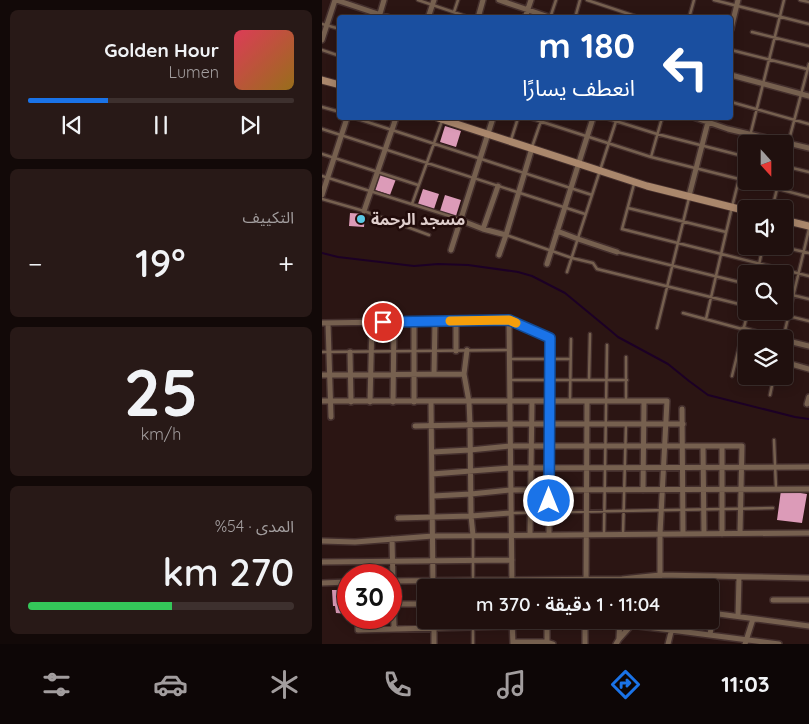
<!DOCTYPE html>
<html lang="ar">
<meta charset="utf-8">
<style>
:root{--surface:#20100e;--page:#281917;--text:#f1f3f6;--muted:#a29d9e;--line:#3d302e;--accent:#1a73e8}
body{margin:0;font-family:Quicksand,"Noto Sans Arabic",sans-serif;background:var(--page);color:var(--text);direction:rtl;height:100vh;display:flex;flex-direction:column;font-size:19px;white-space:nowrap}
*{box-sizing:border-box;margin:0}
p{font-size:16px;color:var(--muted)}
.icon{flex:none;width:28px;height:28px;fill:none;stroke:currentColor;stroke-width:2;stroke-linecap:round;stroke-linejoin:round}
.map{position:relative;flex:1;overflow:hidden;direction:ltr}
.drawer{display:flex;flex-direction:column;gap:10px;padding:10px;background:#120908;width:322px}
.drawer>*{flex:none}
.banner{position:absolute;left:15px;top:15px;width:396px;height:105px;border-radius:5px;box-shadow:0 2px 12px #0003,0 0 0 1px var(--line);direction:rtl;background:#1a4fa0;color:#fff;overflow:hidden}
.needle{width:32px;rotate:159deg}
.controls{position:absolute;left:416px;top:135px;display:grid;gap:10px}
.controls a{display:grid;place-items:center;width:55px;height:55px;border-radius:5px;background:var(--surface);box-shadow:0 2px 12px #0003,0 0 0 1px var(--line);font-size:25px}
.speed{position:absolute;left:15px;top:564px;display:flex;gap:10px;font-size:25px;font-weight:700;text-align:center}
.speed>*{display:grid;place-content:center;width:65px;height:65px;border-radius:50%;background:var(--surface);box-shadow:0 2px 12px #0003,0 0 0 1px var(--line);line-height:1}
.speed .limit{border:8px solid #d22;background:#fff;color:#111}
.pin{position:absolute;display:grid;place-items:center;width:42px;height:42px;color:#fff;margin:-21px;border:2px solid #fff;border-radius:50%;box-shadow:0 1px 5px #0007}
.me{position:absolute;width:55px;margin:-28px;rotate:0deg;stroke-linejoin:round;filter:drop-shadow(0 0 4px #0008)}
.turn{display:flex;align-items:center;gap:18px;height:105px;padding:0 15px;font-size:22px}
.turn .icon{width:65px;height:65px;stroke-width:2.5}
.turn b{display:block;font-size:35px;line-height:42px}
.big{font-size:38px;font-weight:600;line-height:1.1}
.drawer .card{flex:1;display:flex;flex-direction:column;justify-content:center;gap:8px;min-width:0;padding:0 18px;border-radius:8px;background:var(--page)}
.drawer .dial{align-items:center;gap:0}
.dial b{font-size:65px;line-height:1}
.song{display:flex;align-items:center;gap:15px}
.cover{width:60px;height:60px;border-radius:8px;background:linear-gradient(135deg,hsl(350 70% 55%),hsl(40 70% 35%))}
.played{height:5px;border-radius:2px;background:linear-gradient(90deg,var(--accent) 30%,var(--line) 30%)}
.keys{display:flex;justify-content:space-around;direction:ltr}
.heat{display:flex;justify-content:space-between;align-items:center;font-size:28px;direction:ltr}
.charge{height:8px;border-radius:4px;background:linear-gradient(90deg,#34c759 54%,var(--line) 0)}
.trip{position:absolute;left:95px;top:579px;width:302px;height:50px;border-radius:5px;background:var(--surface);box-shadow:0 2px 12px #0003,0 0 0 1px var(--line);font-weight:600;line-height:50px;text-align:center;direction:rtl}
.tabs{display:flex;height:80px;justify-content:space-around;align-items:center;background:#0d0606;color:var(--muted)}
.tabs .icon{width:35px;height:35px}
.tabs .on{color:var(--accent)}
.tabs b{font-size:22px;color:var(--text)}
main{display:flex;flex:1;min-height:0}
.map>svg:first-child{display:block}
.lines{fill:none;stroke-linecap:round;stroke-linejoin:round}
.stream{stroke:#1c0025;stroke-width:2}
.building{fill:#dc9bb8}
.lane-casing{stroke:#442f2d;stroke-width:5}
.street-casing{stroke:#442f2d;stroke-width:8}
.secondary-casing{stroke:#442f2d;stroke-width:9}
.lane{stroke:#76604f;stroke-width:2.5}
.street{stroke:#76604f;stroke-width:5}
.secondary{stroke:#aa876c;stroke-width:7}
.route-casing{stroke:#114b97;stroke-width:12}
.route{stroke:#1a73e8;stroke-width:9}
.slow{stroke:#f59e0b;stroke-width:9}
.poi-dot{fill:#59c8e4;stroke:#210b0a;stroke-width:2}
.labels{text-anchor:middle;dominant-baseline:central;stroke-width:5;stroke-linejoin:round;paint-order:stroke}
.poi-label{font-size:16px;font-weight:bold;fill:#dfcecc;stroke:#210b0a;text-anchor:start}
</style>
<main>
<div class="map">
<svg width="487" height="644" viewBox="0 0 487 644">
<rect width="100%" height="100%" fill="#2b1513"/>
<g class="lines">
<path class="stream" d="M0 253 16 257 92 266 116 264 146 265 196 272 210 276 243 293 289 331 296 337 346 364 367 381 386 395 473 417 487 419"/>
</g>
<path class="building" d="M123 126 139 131 134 147 118 142Z
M58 174 74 179 68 195 53 190Z
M101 189 117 194 112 209 96 204Z
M123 195 139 200 134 216 118 211Z
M28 213 43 214 42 227 27 226Z
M459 490 485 494 480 523 455 520Z
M10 590H26V614L14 613 13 606H11Z"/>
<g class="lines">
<defs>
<path id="lane" d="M96 0 149 18
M265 0 319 18
M392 0 487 24
M478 0 487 2
M130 18 136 0
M228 18 234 0
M253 18 258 0
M367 18 372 0
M0 24 18 29
M430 32 487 46
M0 50 18 56
M409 50 485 69
M409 102 487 124
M0 107 18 112
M33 118 70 130 270 195
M208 118 329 157 425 181
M284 118 335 134 425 157
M0 129 263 214
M189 140 196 118
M426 144 462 0
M210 147 220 118
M0 154 96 185
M329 157 340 118
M462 159 487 64
M462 166 487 172
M0 176 137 219
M426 181 487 197
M312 184 300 229 487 276
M0 199 42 211 107 235
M90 204 120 121
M306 208 404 232
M450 209 457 181
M184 235 250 258 271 263 275 269 425 306
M461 247 487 253
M295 252 425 284
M245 272 295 118
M435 274 441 246
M462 293 487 299
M446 311 487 321
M361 313 420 329
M384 319 410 207 425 147
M335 328 367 198
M461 339 487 229
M0 352 187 350
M304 357V400
M189 359H248
M410 376 426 311
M189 380H305
M267 380 268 334
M448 395 452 376
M248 400 249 339
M452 440 454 488
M191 513 451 508
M282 534 285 345
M301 534 304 424
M151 537V588
M151 620V644"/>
<path id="street" d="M14 0 68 18
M177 0 230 18
M57 17 62 0
M106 18 112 0
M156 18 161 0
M203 18 209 0
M409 29 416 0
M0 40 13 0
M409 75 487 96
M374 118 406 129 487 148
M0 195 25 118
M367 196 387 118
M42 211 74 118
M138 220 161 229 184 235
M161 229 176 186
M235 231 256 239 295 252
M129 250 171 118
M177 255 184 235 210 148
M225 264 271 118
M187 320 190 588
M92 321V402
M0 323 187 320 228 338 227 535
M6 323 9 417
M421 329 457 339
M462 340 487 346
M145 350 142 374 147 402 148 425 149 516 151 535
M134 351V321
M28 352 29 402
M462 362 487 369
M112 374 113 321
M0 375 142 374
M0 401H345L338 534V575L336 588
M48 402 50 322
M71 402 72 322
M109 402 111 588
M485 404 487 397
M360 409 361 534
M93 426 188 424H361
M381 446 382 534
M110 452 148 450 188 446H420L418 533
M110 474 189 468 487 467
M321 490 322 401
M111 496 149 494 189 490 487 489
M76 518 149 516 189 513
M400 534V446
M208 535 210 402
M70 539 72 628
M0 541 33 542 111 536 487 533
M0 562 190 560
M69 581 300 579 338 575 487 578
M0 583 26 582
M264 588 265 401
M300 588V579
M451 600H487
M69 604H104
M389 613 487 626
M416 616 417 577
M36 618V630L190 626
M190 620 191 644
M225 620V642
M263 623 308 625 349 630 457 644
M388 635 391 614
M297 638 298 620
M191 642H225L231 644
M112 644V620
M263 644V620
M294 644 297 639 314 620
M346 644 352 620
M423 644 431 619"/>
<path id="secondary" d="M0 80 18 85
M116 118 325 186 425 211
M462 220 487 226"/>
</defs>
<use href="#lane" class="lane-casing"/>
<use href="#street" class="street-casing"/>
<use href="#secondary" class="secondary-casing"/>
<use href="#lane" class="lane"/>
<use href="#street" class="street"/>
<use href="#secondary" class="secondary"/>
</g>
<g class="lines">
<defs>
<path id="route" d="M61 322 187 320 228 338 227 501"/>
</defs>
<use href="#route" class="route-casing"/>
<use href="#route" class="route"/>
<path class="slow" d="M128 321 187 320 194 323"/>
</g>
<circle class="poi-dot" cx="39" cy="219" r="5"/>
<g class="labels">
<g class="poi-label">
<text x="49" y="219">مسجد الرحمة</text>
</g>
</g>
</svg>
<div class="controls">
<a><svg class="needle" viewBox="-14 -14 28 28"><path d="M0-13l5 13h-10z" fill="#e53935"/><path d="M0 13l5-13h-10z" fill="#a29d9e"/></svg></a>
<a><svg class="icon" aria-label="sound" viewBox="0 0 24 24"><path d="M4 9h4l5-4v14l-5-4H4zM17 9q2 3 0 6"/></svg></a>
<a><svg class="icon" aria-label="search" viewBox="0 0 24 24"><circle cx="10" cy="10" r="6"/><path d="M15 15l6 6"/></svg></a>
<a><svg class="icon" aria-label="layers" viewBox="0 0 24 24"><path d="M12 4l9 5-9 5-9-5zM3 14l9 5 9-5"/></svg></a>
</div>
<div class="speed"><div class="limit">30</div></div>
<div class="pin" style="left:61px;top:322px;background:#d93025"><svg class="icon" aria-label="arrive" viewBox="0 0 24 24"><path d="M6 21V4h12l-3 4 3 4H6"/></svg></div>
<svg class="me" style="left:227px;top:501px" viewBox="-20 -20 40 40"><circle r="17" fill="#1a73e8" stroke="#fff" stroke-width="3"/><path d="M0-11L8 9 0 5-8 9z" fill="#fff"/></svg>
<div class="trip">11:04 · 1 دقيقة · 370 m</div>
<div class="banner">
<div class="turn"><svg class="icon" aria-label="left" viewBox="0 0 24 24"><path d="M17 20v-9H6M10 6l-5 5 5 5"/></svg><div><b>180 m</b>انعطف يسارًا</div></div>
</div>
</div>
<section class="drawer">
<div class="card">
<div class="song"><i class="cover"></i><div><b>Golden Hour</b><p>Lumen</p></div></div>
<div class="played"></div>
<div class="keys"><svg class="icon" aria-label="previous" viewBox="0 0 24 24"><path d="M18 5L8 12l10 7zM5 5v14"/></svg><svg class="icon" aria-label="pause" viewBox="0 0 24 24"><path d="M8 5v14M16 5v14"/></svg><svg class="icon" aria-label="next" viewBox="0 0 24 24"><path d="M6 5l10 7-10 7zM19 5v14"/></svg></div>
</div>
<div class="card"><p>التكييف</p>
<div class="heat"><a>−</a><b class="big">19°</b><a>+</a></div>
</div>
<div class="card dial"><b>25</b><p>km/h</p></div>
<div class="card"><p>المدى · 54%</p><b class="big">270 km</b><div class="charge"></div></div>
</section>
</main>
<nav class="tabs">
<b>11:03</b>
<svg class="icon on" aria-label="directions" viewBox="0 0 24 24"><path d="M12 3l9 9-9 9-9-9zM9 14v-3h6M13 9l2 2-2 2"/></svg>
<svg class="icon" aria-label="music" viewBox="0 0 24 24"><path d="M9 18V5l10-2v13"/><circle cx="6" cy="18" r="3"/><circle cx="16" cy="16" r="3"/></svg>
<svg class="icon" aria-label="phone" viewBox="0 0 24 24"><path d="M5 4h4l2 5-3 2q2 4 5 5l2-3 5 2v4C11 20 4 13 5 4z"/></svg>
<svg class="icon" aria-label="climate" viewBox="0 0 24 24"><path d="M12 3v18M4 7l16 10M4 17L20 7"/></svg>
<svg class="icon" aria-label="car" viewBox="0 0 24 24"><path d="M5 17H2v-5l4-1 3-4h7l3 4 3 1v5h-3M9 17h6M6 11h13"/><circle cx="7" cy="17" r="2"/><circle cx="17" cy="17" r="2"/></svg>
<svg class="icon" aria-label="filters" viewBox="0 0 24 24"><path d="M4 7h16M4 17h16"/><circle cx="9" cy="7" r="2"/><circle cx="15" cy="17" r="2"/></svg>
</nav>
